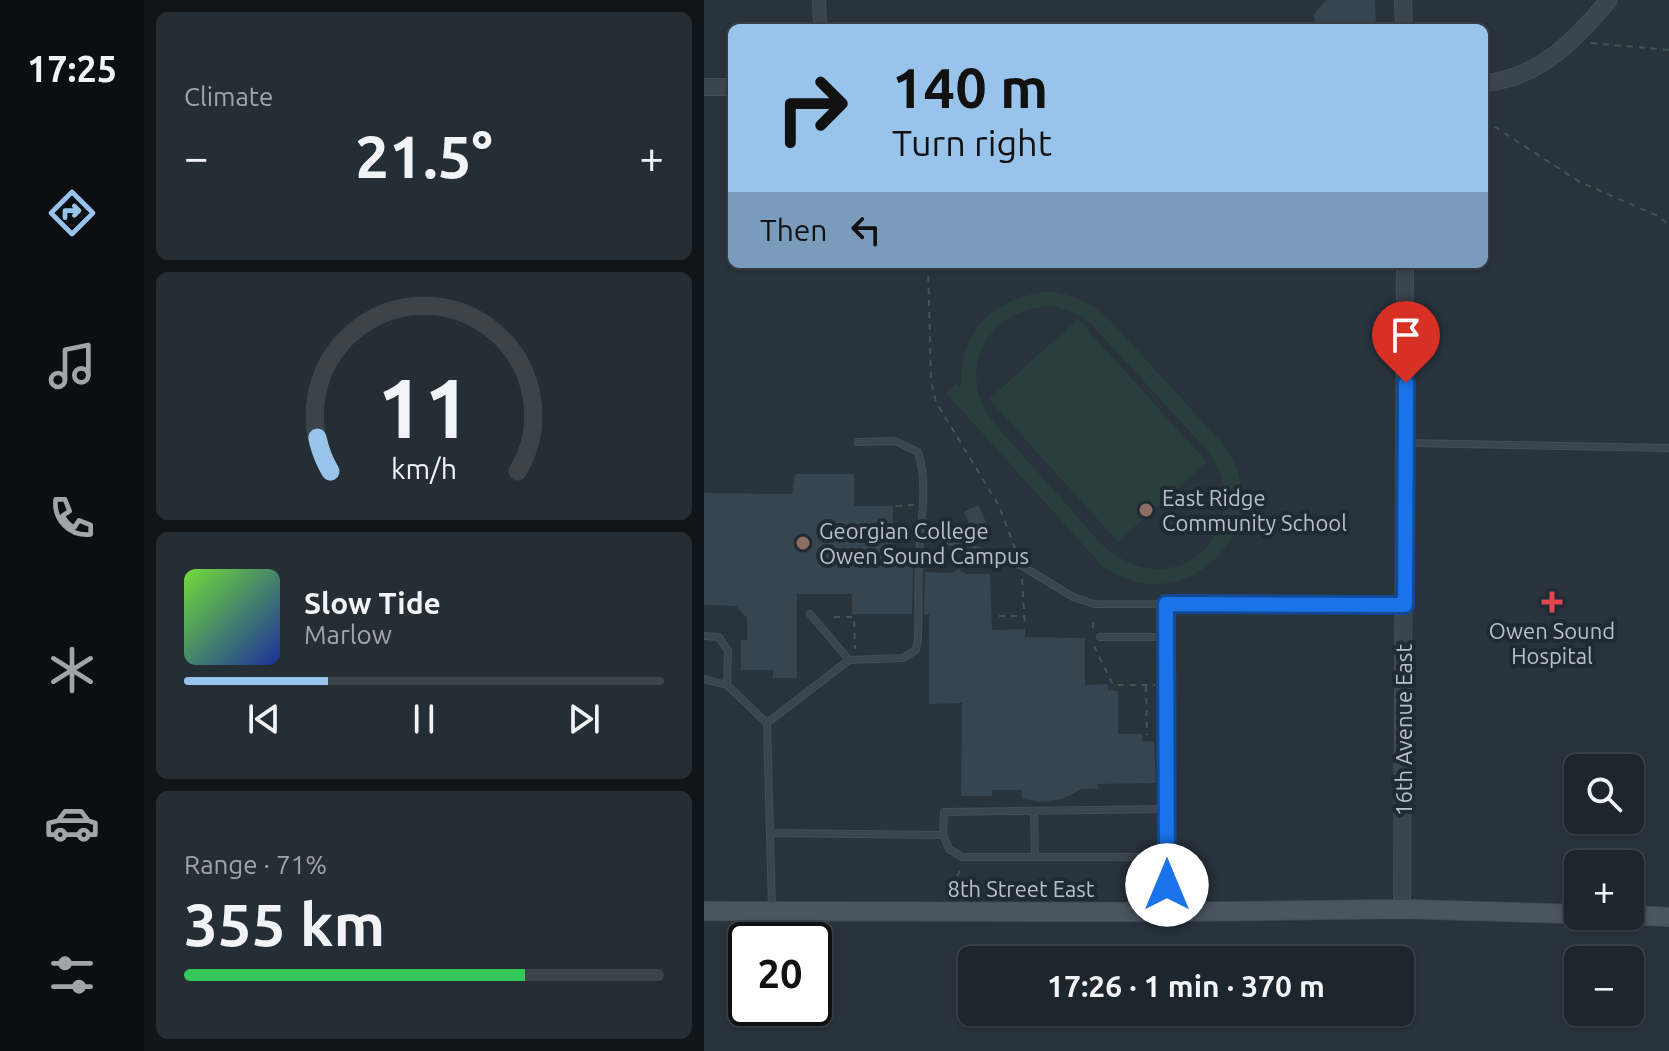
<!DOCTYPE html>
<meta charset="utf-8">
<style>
:root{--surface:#1e262d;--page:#262e35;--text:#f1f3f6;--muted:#a1a5aa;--line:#3c4349;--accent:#98c4ec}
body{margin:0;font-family:Ubuntu,sans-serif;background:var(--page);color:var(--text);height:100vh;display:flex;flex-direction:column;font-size:30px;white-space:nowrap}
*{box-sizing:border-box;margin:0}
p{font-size:26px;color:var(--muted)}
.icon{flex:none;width:44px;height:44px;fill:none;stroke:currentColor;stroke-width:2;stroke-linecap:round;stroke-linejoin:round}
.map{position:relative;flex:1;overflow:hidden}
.panel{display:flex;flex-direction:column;gap:12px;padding:12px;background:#101519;width:560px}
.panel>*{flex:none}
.guide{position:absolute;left:24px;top:24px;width:760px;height:244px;border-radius:12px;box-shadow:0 2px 6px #0004,0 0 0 2px var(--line);background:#98c4ec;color:#111;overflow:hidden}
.fabs{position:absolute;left:860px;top:754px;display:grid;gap:16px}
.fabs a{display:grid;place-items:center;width:80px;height:80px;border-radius:12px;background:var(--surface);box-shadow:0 2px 6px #0004,0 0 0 2px var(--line);font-size:40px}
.speed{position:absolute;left:24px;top:922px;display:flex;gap:16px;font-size:40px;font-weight:700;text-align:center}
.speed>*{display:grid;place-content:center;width:104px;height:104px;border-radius:50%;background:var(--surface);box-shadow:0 2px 6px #0004,0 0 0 2px var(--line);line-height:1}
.speed .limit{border:4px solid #111;border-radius:12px;background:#fff;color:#111}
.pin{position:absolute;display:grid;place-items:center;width:68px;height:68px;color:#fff;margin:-82px -34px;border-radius:50% 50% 50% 0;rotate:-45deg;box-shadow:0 0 8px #0007}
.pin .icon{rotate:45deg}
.me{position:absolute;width:88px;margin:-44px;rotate:0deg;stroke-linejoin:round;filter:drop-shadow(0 0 6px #0008)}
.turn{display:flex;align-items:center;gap:28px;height:168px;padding:0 32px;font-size:36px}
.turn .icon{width:104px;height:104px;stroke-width:2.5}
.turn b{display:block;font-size:56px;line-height:68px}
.then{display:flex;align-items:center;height:76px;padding:0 32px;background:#0003;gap:16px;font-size:30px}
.big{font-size:60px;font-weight:600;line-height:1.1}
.panel .widget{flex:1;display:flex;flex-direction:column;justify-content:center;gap:12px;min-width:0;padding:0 28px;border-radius:12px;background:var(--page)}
.panel .dial{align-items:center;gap:0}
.dial svg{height:208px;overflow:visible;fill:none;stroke:var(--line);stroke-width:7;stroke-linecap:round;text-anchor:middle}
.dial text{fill:var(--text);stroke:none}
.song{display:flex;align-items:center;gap:24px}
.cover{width:96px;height:96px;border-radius:12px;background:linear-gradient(135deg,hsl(100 70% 55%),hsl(230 70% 35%))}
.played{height:8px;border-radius:4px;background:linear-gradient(90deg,var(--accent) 30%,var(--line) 30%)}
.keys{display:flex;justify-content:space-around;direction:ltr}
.heat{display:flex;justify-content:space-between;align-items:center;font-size:44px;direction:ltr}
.charge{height:12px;border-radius:6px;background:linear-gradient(90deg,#34c759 71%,var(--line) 0)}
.trip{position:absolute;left:254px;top:946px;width:456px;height:80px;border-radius:12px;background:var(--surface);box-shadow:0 2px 6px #0004,0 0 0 2px var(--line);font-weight:600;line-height:80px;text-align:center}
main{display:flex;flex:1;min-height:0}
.dock{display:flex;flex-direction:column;width:144px;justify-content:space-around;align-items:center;background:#0c0f12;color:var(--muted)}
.dock .icon{width:56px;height:56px}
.dock .on{color:var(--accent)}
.dock b{font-size:36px;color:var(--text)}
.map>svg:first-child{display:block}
.green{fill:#2a3e3d;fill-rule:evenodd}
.building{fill:#374550}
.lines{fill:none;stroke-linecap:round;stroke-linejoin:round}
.service-casing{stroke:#444e56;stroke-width:8}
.minor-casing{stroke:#444e56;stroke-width:14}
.tertiary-casing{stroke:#444e56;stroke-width:18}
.secondary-casing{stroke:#444e56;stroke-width:20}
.path{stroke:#425654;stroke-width:2;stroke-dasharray:6 6;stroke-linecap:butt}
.service{stroke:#3b454d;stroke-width:6}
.minor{stroke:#3b454d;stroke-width:12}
.tertiary{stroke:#3b454d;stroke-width:16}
.secondary{stroke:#4a555f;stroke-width:18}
.route-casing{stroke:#114b97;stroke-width:20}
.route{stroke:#1a73e8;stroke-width:14}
.education-dot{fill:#8d6e63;stroke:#202a32;stroke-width:3}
.health-dot{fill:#e0444e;stroke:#202a32;stroke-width:3}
.labels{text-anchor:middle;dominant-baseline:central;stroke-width:8;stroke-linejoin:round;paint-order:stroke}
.poi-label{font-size:22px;fill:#b7c0c8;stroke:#202a32;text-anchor:start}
.street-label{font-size:22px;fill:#b7c0c8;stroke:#202a32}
</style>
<main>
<nav class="dock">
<b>17:25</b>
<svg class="icon on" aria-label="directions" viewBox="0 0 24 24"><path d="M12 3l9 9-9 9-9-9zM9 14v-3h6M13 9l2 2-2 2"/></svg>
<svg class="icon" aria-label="music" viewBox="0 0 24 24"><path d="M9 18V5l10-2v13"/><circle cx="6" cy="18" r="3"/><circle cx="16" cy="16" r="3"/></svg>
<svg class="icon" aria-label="phone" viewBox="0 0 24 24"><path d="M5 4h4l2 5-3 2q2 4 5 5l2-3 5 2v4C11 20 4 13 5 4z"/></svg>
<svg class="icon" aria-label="climate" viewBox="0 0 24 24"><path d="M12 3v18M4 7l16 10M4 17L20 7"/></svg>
<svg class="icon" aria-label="car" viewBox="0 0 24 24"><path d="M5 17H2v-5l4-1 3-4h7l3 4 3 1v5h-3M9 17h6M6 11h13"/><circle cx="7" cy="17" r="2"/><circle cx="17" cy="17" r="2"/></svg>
<svg class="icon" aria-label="filters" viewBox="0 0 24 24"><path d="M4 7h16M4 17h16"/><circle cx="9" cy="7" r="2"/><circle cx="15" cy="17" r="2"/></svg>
</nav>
<section class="panel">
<div class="widget"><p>Climate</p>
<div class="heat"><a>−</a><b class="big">21.5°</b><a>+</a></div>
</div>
<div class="widget dial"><svg viewBox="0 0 100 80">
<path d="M14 69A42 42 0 1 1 86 69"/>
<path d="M14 69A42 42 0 0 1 9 56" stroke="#98c4ec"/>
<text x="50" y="56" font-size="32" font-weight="700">11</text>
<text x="50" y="72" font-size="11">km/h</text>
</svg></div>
<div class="widget">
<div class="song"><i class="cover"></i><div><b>Slow Tide</b><p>Marlow</p></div></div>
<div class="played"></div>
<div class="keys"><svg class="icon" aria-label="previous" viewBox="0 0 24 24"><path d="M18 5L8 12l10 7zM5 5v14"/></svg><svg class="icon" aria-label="pause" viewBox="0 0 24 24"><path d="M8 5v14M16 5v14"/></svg><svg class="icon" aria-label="next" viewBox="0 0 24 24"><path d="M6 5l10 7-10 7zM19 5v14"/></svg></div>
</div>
<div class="widget"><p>Range · 71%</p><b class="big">355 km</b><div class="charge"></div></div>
</section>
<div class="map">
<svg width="965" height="1051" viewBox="0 0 965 1051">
<rect width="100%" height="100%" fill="#28333c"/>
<path class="green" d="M347 291C370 296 386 302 404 318L518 443C522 450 528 457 531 464 555 523 509 587 447 584 430 584 414 575 400 568L242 393 252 384 257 387C256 327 290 298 347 291ZM350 306 377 316 387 324 502 449C553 513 491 595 422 561 398 550 382 526 365 507 340 479 315 452 291 424 248 371 284 307 350 306Z
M374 319 503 462 414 542 285 399Z"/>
<path class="building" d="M622 0H671L672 28H611L610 14Z
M91 474H150V506H189V559H209L208 614H148V594H93V678H69V670H37V640H43V618L32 606 0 605V493L88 494Z
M274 505 284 526 270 533 260 512Z
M255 569 262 574H286L288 630 321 629V637L381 638V685L404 684V690L414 691V734H438V741L450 742 452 783 394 784V789H378L358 799 340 802 318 799V790H288V796H257L258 703 225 704V614H220L221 572 248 573Z"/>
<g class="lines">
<defs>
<path id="service" d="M702 443 965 448
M217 531 318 566 369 597 390 604 697 605
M462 604 463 909
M106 614 145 660
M0 636 15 637 24 651 23 685
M396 637H462
M0 679 23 685 63 723 68 908
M63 723 145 660 199 658 212 650 214 638C215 611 214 584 215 557 216 521 225 487 214 452L191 441 154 442
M330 812 331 857
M67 833 239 835 240 812 463 809
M239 835 245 849 258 857H463"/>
<path id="minor" d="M115 0 116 26"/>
<path id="tertiary" d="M699 0 700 28
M780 83C836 78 871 40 905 0
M0 87H28
M698 909 701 264"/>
<path id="secondary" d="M0 911 463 912 698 909 874 914
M926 915 965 917"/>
</defs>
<use href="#service" class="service-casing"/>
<use href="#minor" class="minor-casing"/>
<use href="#tertiary" class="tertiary-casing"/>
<use href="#secondary" class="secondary-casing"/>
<path class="path" d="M887 43 965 50
M780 120 876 182 954 216 965 225
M224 264 227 381 232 402 295 506 313 554
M192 506 211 505
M318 579 321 626
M295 616H321
M130 617H150L151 649
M389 628 390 617
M390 646 409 685H451
M442 686 443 735
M246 886 259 867"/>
<use href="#service" class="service"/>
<use href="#minor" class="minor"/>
<use href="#tertiary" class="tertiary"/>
<use href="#secondary" class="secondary"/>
</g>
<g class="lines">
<defs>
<path id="route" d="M463 885 462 604 701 605 702 383"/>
</defs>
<use href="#route" class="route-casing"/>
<use href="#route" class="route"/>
</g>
<g class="education-dot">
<circle cx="442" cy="510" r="8"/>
<circle cx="99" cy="543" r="8"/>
</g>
<path class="health-dot" d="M844 590h8v8h8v8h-8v8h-8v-8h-8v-8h8z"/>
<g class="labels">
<g class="poi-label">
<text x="458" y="497">East Ridge<tspan x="458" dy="25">Community School</tspan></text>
<text x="115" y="530">Georgian College<tspan x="115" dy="25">Owen Sound Campus</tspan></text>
<text x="848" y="630" text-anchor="middle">Owen Sound<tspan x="848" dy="25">Hospital</tspan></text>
</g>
<g class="street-label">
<text transform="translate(699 730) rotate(-90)">16th Avenue East</text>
<text x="317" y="888">8th Street East</text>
</g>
</g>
</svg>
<div class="fabs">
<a><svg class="icon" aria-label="search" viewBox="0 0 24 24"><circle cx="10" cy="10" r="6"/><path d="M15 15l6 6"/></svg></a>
<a>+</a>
<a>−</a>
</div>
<div class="speed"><div class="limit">20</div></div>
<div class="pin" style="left:702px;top:383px;background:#d93025"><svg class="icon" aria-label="arrive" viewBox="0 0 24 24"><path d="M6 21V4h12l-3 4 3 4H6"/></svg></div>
<svg class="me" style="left:463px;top:885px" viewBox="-20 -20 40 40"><circle r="19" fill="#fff"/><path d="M0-13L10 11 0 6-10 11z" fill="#1a73e8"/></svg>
<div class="trip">17:26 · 1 min · 370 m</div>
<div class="guide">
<div class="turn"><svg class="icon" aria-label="right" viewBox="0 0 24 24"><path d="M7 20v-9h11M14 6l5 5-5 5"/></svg><div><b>140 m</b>Turn right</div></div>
<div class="then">Then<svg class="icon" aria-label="left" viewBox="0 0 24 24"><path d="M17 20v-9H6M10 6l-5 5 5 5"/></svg></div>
</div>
</div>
</main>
